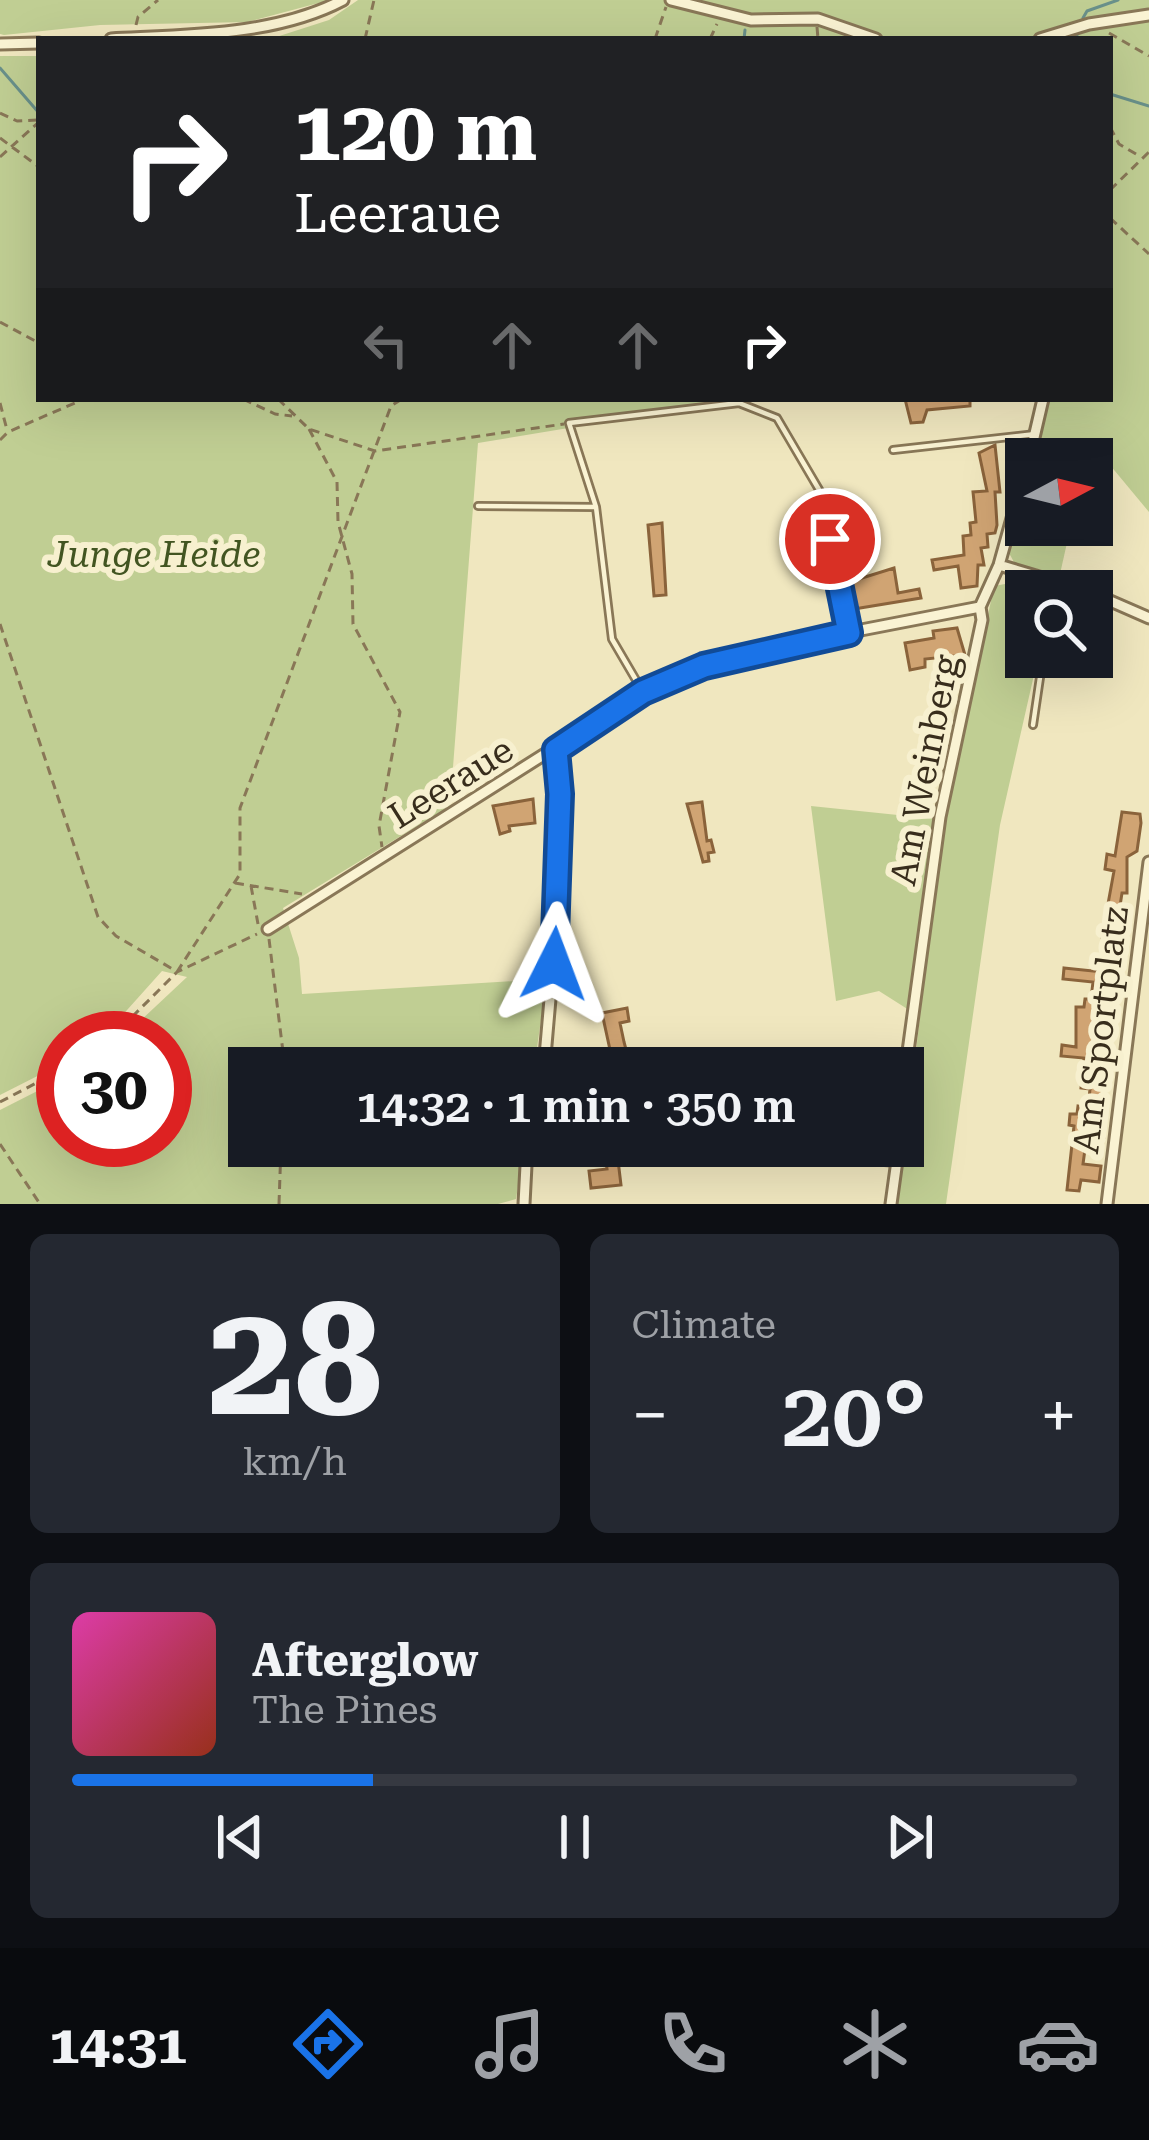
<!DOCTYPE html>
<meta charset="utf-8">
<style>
:root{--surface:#171b24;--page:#242831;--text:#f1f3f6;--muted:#9ea1a6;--line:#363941;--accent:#1a73e8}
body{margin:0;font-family:"Roboto Serif",serif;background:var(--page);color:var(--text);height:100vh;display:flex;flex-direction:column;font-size:45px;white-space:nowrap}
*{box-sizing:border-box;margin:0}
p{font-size:39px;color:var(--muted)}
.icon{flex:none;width:66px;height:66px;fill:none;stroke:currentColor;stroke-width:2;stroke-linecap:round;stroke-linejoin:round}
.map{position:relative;height:1204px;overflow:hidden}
.side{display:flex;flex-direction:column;gap:30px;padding:30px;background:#0d0f14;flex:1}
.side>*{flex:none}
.top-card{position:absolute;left:36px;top:36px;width:1077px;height:366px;border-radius:0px;box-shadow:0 12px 48px #0002;background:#202124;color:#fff;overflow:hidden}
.needle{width:78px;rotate:83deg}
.tools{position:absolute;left:1005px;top:438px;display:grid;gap:24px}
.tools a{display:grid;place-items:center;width:108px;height:108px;border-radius:0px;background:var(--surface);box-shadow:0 12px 48px #0002;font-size:60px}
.speed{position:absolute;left:36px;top:1011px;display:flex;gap:24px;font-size:60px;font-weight:700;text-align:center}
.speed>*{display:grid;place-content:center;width:156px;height:156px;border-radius:50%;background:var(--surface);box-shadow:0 12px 48px #0002;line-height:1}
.speed .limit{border:18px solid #d22;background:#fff;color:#111}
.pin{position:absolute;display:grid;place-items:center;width:102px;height:102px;color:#fff;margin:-51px;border:6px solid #fff;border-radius:50%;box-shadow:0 3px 12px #0007}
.me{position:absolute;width:132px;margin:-66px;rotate:3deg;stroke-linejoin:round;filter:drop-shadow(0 0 9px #0008)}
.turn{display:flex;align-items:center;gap:42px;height:252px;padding:0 60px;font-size:54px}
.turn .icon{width:156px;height:156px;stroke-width:2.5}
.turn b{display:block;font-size:84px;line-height:102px}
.lanes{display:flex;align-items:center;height:114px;padding:0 60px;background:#0003;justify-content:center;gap:60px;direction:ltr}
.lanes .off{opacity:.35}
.big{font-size:90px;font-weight:600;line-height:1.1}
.side .tile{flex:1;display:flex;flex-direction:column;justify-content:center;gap:18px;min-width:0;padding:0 42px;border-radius:18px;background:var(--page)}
.side .dial{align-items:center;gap:0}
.dial b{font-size:156px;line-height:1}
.song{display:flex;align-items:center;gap:36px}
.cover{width:144px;height:144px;border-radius:18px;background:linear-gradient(135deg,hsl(320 70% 55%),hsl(10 70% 35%))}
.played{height:12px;border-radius:6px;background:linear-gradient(90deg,var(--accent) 30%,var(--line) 30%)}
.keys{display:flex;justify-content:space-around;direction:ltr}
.heat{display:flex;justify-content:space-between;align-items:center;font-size:66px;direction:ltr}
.side .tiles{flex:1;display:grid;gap:30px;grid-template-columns:1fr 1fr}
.tile:last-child{grid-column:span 2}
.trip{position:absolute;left:228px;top:1047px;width:696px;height:120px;border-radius:0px;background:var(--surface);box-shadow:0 12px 48px #0002;font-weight:600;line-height:120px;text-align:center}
.dock{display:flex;height:192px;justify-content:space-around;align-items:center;background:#090b0e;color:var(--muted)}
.dock .icon{width:84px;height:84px}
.dock .current{color:var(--accent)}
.dock b{font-size:54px;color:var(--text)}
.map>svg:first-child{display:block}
.green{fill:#c0ce93}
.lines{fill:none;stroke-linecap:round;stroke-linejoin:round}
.stream{stroke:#69908a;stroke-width:3}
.building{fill:#d0a473;stroke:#8a633b;stroke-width:3}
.lane-casing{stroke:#897757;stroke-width:10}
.street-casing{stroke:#897757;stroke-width:15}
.path{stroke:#897757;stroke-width:3;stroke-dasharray:9 6;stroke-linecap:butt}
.lane{stroke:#faf3d3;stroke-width:4.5}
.street{stroke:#faf3d3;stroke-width:9}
.route-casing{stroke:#114b97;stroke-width:30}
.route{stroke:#1a73e8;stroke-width:21}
.labels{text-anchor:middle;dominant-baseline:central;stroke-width:12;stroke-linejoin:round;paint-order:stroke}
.park-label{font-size:36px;font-style:italic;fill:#425521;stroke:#f7f0cf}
.street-label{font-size:36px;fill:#382d1c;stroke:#f7f0cf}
</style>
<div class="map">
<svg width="1149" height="1204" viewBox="0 0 1149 1204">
<rect width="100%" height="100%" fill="#f0e7bf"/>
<path class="green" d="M0 0H330L247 22 100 25 4 35 0 34Z
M358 0H1149V512L1090 441 1085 459H1034L1047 399H1110V39H270L329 20Z
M0 56H39V399H744L478 443 450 806 283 908 299 958 302 994 547 979 534 1068H249V1146H524L516 1199 498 1204H0V1110L63 1078V1140H165V1038H122L187 977 162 971 102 1038H63V1063L0 1095Z
M1026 488V525H1071L1060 574 1015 564 1009 553Z
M1016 582 1045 586 1046 591H1026V657H1038L1000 825 946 1204H898L920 1017 879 991 836 1001 811 806 946 820 994 586Z"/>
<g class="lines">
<path class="stream" d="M1083 18 1087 11 1118 0
M744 39 745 30
M1075 39 1077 35
M0 68 39 113
M1110 94 1149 106"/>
</g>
<path class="building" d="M905 399H970V406L927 410 923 422 911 423Z
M995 445 1000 492H995L997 525 995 533 987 534 988 547 981 548 984 565H978L977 586 961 588 958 566 934 570 932 560 964 555 963 536 971 535 970 523 976 522 973 492 987 491 979 453Z
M662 523 666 595 654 596 648 525Z
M894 568 898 593 919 589 921 598 854 609 849 582Z
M957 628 965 655 925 659V667L910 670 905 643 934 638 933 631Z
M533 799 535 823 509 826 510 831 500 834 493 806Z
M702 802 707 841 711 840 714 852 708 853 709 861 703 862 687 804Z
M1122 812 1140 814 1141 823 1137 851 1127 857V893H1122L1115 938 1102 937 1114 871 1105 869 1107 854 1115 856Z
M1064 968 1103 972 1101 990 1114 994 1112 1010 1103 1009 1098 1049 1113 1050 1107 1075 1102 1074 1104 1138 1099 1144 1086 1142 1083 1164 1101 1166 1099 1182 1081 1180 1079 1191 1067 1190 1074 1126 1069 1125 1070 1114H1077L1078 1106 1088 1108 1090 1089 1081 1088 1084 1058 1061 1056 1062 1045 1076 1047V1007H1084L1085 999H1091L1093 982 1063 979Z
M627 1008 629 1021 620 1023 624 1042 628 1057 641 1054 643 1068H630L629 1061 614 1068 602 1013Z
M617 1152 621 1185 591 1188 589 1171 607 1169 605 1153Z"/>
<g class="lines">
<defs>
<path id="lane" d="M893 450 1036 434
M478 506 596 507
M643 692 612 639 596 507 569 423 739 403 777 418 821 493 848 629
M1033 725 1043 657
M802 1156 898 1163"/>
<path id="street" d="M671 0 751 20 818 19 876 39
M111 39C185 35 275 36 343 0
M1040 39 1089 24 1149 15
M0 44 39 43
M1029 459 1043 399
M999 565 1086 591
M1092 593 1149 618
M268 929 643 692 704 666 768 648 980 607
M544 1068 556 930 560 794 556 750
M903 1088 940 817 982 620 980 607 999 565 1026 468
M524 1204 527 1146
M891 1204 899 1146
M1107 1204 1149 862"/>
</defs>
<use href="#lane" class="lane-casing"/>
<use href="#street" class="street-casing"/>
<path class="path" d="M136 25 138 17 158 0
M817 27 818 39
M1109 33 1149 56
M365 39 374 0
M655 39 666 7
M710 39 717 24
M0 113 17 121 38 120
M1110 127 1119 144 1141 157
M0 138 39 167
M0 157 39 122
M1110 190 1149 152
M1110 218 1149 254
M0 322 39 343
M243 399 275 414 292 416
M278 399 309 429 375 451 564 424
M0 403 7 430
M309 429 337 482 338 522 352 574 353 624 400 712 379 826 382 847
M0 440 8 432 84 399
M0 624 98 917 116 936 176 971
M235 883 302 894
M251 886 258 924
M269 939 285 1068
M177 972 240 874V808L391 406 402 399
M111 1038 177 972 257 934
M0 1102 63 1069
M0 1144 40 1204
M279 1204 281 1146"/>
<use href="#lane" class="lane"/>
<use href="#street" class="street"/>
</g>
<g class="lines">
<defs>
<path id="route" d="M554 964 560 794 556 750 643 692 704 666 849 633 830 539"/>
</defs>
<use href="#route" class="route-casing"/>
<use href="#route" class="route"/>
</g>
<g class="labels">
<g class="park-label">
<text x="154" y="555">Junge Heide</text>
</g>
<g class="street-label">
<text transform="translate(925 770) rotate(-79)">Am Weinberg</text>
<text transform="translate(451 783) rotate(-32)">Leeraue</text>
<text transform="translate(1101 1030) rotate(-83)">Am Sportplatz</text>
</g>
</g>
</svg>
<div class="tools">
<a><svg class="needle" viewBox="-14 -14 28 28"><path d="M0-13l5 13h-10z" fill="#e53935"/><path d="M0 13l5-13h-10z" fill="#9ea1a6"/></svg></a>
<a><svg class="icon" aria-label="search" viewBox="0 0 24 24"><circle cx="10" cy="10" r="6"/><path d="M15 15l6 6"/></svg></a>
</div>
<div class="speed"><div class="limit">30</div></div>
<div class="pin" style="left:830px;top:539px;background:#d93025"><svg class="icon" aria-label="arrive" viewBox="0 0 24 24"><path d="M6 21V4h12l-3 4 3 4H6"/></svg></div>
<svg class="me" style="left:554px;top:964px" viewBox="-20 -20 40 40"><path d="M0-17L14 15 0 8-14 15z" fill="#1a73e8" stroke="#fff" stroke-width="4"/></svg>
<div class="trip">14:32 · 1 min · 350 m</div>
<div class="top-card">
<div class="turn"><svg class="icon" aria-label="right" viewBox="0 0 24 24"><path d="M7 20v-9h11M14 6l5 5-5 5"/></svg><div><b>120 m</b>Leeraue</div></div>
<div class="lanes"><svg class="icon off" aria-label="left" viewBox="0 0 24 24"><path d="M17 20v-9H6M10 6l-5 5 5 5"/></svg><svg class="icon off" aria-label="ahead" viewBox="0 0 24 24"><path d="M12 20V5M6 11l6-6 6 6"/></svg><svg class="icon off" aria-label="ahead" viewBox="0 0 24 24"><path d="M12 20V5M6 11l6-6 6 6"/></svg><svg class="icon" aria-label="right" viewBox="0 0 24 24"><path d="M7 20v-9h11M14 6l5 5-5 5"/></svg></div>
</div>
</div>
<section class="side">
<div class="tiles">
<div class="tile dial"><b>28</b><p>km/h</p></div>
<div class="tile"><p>Climate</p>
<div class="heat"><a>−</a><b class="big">20°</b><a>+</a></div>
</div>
<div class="tile">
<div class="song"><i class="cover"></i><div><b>Afterglow</b><p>The Pines</p></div></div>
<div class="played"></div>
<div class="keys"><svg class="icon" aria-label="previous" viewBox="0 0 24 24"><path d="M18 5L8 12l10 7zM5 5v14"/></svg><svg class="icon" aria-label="pause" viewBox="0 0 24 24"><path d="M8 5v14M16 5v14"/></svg><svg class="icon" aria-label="next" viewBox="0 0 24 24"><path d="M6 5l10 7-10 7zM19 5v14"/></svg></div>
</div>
</div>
</section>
<nav class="dock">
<b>14:31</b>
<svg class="icon current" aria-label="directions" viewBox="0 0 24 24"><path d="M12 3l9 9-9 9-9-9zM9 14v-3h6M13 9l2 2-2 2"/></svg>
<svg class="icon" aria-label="music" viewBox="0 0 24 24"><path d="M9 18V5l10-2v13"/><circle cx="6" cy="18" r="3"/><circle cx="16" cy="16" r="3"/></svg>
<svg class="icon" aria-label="phone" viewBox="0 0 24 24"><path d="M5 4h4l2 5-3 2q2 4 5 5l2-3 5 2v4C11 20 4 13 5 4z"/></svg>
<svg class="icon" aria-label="climate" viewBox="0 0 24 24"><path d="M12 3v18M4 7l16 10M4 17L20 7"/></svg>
<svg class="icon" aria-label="car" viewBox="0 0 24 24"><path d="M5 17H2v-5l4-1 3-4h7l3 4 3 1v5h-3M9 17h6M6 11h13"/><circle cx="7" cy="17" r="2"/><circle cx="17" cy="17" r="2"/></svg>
</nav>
